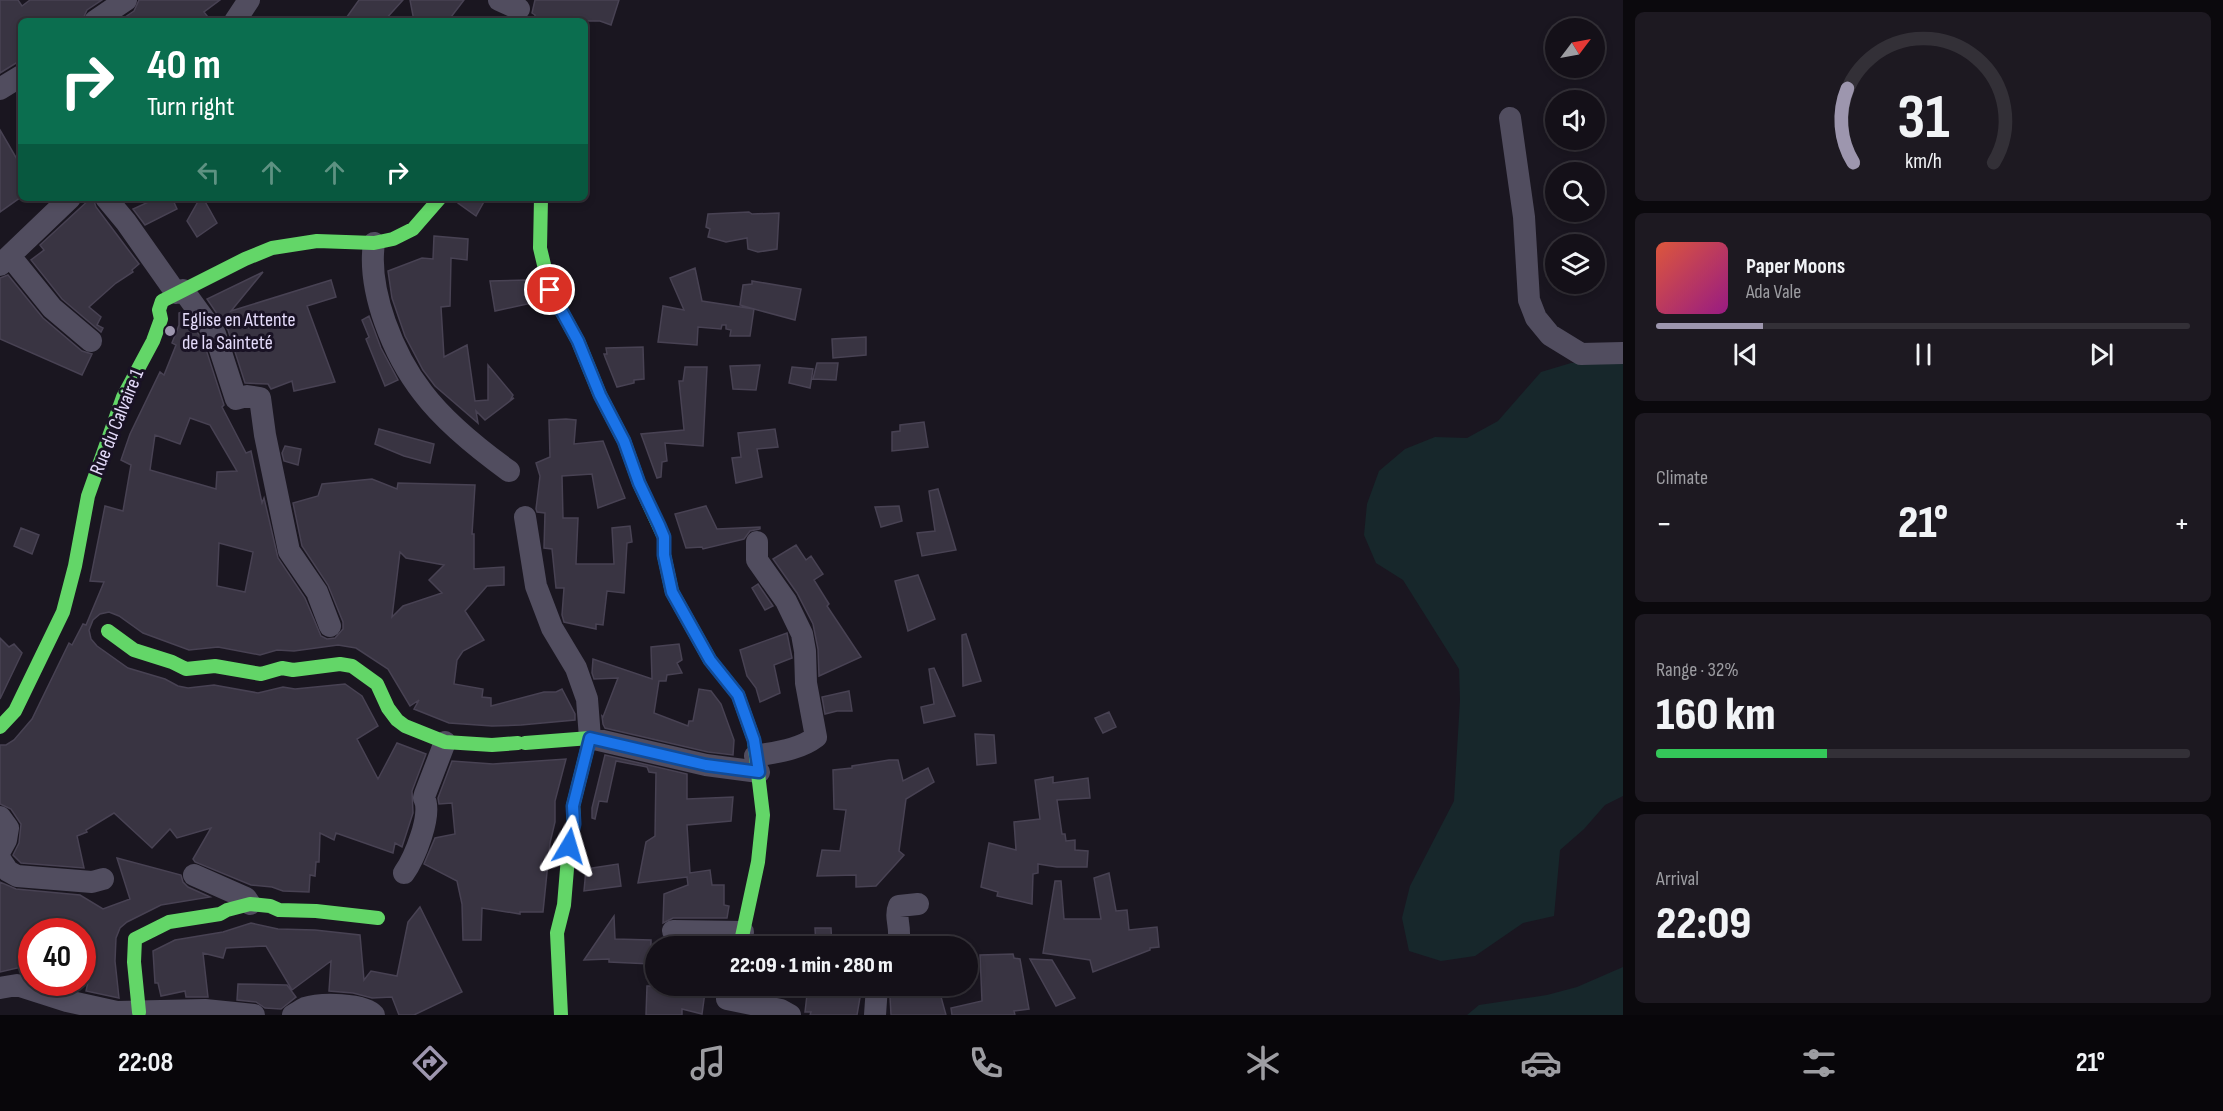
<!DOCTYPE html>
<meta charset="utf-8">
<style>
:root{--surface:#141018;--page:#1d1921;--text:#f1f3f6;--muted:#9d9da2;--line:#333037;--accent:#9d96ae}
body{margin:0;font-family:"Sofia Sans Condensed",sans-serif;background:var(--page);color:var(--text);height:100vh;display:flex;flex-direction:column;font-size:22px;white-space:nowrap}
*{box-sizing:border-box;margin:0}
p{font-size:20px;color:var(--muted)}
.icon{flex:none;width:33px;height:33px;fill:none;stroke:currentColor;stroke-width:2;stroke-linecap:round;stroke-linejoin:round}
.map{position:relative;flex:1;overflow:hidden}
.side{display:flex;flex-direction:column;gap:12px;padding:12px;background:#0b090d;width:600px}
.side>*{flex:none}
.guide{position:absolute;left:18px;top:18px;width:570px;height:183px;border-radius:9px;box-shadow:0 3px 9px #0003,0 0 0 2px var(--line);background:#0b6e4f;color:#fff;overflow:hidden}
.needle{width:39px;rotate:58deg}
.controls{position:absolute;left:1545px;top:18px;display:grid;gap:12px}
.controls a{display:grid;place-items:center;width:60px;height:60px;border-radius:50%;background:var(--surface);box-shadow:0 3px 9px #0003,0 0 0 2px var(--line);font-size:30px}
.speed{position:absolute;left:18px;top:918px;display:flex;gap:12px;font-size:30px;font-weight:700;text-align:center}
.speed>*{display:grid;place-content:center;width:78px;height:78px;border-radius:50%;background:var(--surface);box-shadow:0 3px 9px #0003,0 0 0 2px var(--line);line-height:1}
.speed .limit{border:9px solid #d22;background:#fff;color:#111}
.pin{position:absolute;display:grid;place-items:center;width:51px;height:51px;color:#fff;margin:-26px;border:3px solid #fff;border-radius:50%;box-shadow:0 2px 6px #0007}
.me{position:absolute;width:66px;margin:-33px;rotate:7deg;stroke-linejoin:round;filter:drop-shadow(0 0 4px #0008)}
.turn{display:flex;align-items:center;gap:21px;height:126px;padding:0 30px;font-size:27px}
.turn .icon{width:78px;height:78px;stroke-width:2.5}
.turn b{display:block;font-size:42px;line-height:51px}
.lanes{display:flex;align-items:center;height:57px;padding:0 30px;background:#0003;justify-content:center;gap:30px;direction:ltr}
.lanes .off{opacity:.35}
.big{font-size:45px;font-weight:800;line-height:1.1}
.side .widget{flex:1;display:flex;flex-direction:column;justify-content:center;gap:9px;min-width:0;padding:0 21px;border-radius:9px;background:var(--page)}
.side .dial{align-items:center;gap:0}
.dial svg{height:156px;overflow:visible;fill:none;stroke:var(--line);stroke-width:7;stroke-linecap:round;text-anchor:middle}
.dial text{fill:var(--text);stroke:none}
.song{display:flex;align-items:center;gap:18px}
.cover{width:72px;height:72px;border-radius:9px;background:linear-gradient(135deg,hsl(10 70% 55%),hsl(310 70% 35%))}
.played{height:6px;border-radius:3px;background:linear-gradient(90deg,var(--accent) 20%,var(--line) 20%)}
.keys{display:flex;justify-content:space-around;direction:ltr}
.heat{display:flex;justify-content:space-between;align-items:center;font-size:33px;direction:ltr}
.charge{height:9px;border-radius:4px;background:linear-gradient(90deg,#34c759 32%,var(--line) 0)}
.trip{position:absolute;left:645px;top:936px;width:333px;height:60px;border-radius:30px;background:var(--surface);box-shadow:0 3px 9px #0003,0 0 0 2px var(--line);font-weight:800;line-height:60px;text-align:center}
.tabs{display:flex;height:96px;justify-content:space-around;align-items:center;background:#08060a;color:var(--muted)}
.tabs .icon{width:42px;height:42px}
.tabs .active{color:var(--accent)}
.tabs b{font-size:27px;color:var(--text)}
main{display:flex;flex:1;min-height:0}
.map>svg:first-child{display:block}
.green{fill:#17272b}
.building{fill:#393442;stroke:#484253;stroke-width:1.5;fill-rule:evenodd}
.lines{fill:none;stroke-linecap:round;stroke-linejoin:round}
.street{stroke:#514d5f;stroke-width:22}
.fast{stroke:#63d668;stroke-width:14}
.route-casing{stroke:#114b97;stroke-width:15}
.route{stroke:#1a73e8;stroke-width:10}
.poi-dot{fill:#9d96ae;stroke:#191224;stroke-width:2}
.labels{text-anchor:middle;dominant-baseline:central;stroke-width:6;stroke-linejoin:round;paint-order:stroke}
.poi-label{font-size:20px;fill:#e4dbfa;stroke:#191224;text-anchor:start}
.street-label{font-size:20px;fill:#e4dbfa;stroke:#191224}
</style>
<main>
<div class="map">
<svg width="1623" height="1015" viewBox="0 0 1623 1015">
<rect width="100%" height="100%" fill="#1a1620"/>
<path class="green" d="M1623 360V796L1605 805 1584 829 1560 850 1554 916 1523 923 1475 956 1441 961 1409 951 1402 918 1410 886 1454 801 1460 700 1459 669 1403 580 1376 563 1364 535 1367 504 1379 471 1405 449 1435 437 1467 438 1498 421 1541 372 1571 363H1604Z
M1623 967V1015H1467L1479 1005 1547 995 1577 987Z"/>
<path class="building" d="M0 0H18L22 6 30 0H102L87 10 82 21H21V60L0 73Z
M139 0H220L204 12 211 21H124L122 19 134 11Z
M359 0H403L384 21H344Z
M410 0H464L448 21H414Z
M535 0H619L611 25 600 21H534L535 15 532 13Z
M0 130 21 166V197L0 212Z
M91 198H93L96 207 139 264 132 270 133 272 116 283 89 307 101 317 97 325 103 328 101 332 62 299 31 260 44 250 40 245Z
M157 198H172L177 209 145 225 133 209Z
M200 198H203L217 223 197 237 187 221Z
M458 198H486L476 216 458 203Z
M749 212 752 214 779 213 777 249 758 252 748 249 747 238 726 242 708 237 710 229 706 227 708 214Z
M434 236 468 239 467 260 451 258 450 306 441 307 444 357 467 345 475 401 488 400V365L513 395 511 399 514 398 485 420 476 411 478 423 435 386 423 370 405 336 392 298 388 271 422 258 433 259Z
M695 268 702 301 754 309 740 305 743 285 752 284V281L801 289 795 320 754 309 750 336H730L731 330 726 329V325H722L721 329 698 327 697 345 658 342 663 306 684 310 670 278Z
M263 272 231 311 331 280 336 297 307 306 335 382 294 391 292 381 271 389 268 384 245 383 228 330 207 299Z
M8 275 43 318 82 351 92 354 82 375 0 339V278Z
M528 280 532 303 495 311 490 281Z
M182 312 203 340 224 405 222 407 246 453 251 451 262 503 264 498 278 558 305 598 321 636 327 639 335 638 343 629V622L328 585 302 546 293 503 318 496 322 484 372 479 397 489 398 483 475 485 472 534H474V569L504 567V585L487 586 465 611 484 640 463 651 457 660 454 684 483 689 482 697 491 698V706L544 692H556L562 689 575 714V720L521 725 492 726 449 723 414 709 419 700 410 706 388 669 356 648 338 645 294 651 277 650 260 655 218 647 189 650 143 633 119 616 109 612 100 614 93 620 89 630 91 639 97 646 128 668 165 679 178 686 188 688 214 685 258 693 283 687 295 689 345 684 362 696 378 726 357 739 378 779 397 743 426 754 412 791 413 813 402 847 395 843 393 853 336 833 334 840 320 833 319 862H316L315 876 310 875 309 892 283 891 272 887 251 885 195 862 193 859 211 828 177 838 170 829 152 848 114 813 86 830 87 832 77 836 84 868 21 863 13 855 19 843 21 824 11 809 0 804V745H6L14 740 32 719 69 643 72 645 83 624 86 625 104 582 90 581 105 506 123 511 131 465 121 460 130 434 160 372 164 375 176 345 172 343 179 325V313ZM190 418 210 425 237 471 217 472 216 489 150 470 155 435 180 444ZM219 543 253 552 245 592 217 586ZM400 552 406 558 444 565 429 580 442 593 403 606 392 617Z
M369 316 381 348 398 380 385 386 366 339 369 337 362 320Z
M866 337V355L833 358 832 339Z
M643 347 644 379 634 380V383L617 387 605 357 604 354H607L606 348Z
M817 363H838L836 380 813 379Z
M760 365 756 390 733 389 730 366Z
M685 367H707L703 446 665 443 667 461 662 462 661 477 657 478 641 434 684 430 679 381H683Z
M792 367 813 369 810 388 789 383Z
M566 419 576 420 574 444 603 441 625 498 598 508 592 474 562 476 563 518H578L576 564H614L612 528 630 526 632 542 627 543 624 593 607 591 603 625 596 624V629L564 622 562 615 564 588H556L552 549 544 548 545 513 537 512 536 509 540 476 536 463 550 457 549 420Z
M924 422 928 447 892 451V432L900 431V425Z
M379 429 434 444 430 463 404 456 375 444Z
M775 429 778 447 757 449 762 477 736 483 732 458 741 457 738 433Z
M285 446 301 449 298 465 284 461 282 453Z
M938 489 956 550 922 556 917 533 935 531 929 491Z
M706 506 717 529 760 527V529L750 531 744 539 703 549 702 547 686 548 675 514Z
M899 506 902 521 881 527 875 507Z
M21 528 39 535 32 554 14 546Z
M796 545 806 560 811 556 823 574 814 580 829 604 827 606 861 657 819 676 818 649 813 624 797 593 773 559Z
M918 575 935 619 908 631 895 581Z
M758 584 773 606 765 610 752 588Z
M787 633 792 658 774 665 780 693 760 702 756 688 747 676 740 650Z
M966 634 981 681 963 686 962 635Z
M0 638 9 647 14 644 22 653 0 699Z
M679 644 682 660 677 663 682 673 667 675 666 681H659L654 713 688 726 689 721H693L699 689 711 691 721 704 734 740 733 755 708 752 605 728 603 724 602 716 603 717 618 678 594 679 592 673 593 659 652 679 651 647Z
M934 668 955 716 924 723 921 707 934 704 929 669Z
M849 691 852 711H837L825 714 822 697Z
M1109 712 1116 727 1103 733 1095 718Z
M975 734 994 735 996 763 977 765Z
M605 755 687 774V799L733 797 731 821 687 825 690 873 710 870 712 885H724V905L729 906 727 918H673L663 923 664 894 688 885 687 877 638 883 646 842 655 836 656 773 649 772 647 767 616 761 607 802 599 801 595 819 592 818V808Z
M566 759 555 801V822L550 843 543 912H520V914L482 908 481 940H463L462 904 457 881 424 864 435 838 455 834 452 803 439 804 438 798 452 761 493 764Z
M889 760H898L903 781 928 768 934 782 906 799 899 851 904 855 876 886 856 887V875L817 876 822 850 840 851 846 810 834 809 833 770 852 768V766Z
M1053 777V783L1088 778 1090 798 1057 800 1062 834H1065L1066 841 1075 840V850L1088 851 1087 867H1057L1038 864V873L1033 874 1032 904 997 896 998 892 981 887 989 843 1016 850 1014 822 1040 819 1035 780Z
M117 858 181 875 183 882 188 887 210 897 161 905 127 922 120 928 116 938 115 961 119 998 86 991 90 973H92L82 932H32V947L24 949 26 966 0 972V882L16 889 80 895 103 909 130 899Z
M618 864 621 886 584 891 586 869Z
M1109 873 1116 911 1127 910 1129 930 1157 927 1159 947 1150 948V950L1093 972 1090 960 1043 953 1055 881H1061L1064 919H1101L1094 878Z
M420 907 462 992 414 1015H399L392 997 372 998 353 993 329 991 331 961 292 990 266 946 226 948 223 958 203 953 208 997H186L185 991 161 996 158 983H155L153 951 175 940 223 932 251 923 278 929 315 930 360 935 364 980 371 971 397 976 408 922Z
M614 916 615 939 651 940V964L609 962V959L584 960Z
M815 928H831L832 946H816Z
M1013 954 1014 958 1020 959 1029 1009 1014 1011 1015 1015H952L951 1008 982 1001 980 955Z
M1030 959 1052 960 1075 998 1056 1006Z
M238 984 287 985 296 997 281 1009 265 1008 256 1002 237 1000Z
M647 986H681V987L705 992 702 1014 682 1009V1015H646Z
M808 986H862L857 1015H810L811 1012H805Z
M910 986H938L946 1015H891L890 997 911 994Z"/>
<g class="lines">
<path class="street" d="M499 0 519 9
M95 21 126 0
M235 21 249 0
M0 89 21 76
M1510 118 1524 217 1529 300 1536 318 1550 335 1581 354 1623 353
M106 198 126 222 176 293
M374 243C367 291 394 356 423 393 445 422 480 450 509 471
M10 256 52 308 91 341
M0 265 70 198
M183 290 215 334 236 399 247 396 260 398 265 435 289 551 317 592 330 626
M525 517 536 586 552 628 576 668 587 699 590 738 706 765 759 772
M755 756C776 752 799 750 816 737L806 683 805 651 802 634 786 601 757 560V542
M0 817 8 828 6 840 0 851
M0 859 8 871 17 876 92 882 103 879
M404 873C414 859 433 814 424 798L425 794 445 742
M194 875 246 898 250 904
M673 931 743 932
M891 946 898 942C902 928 894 918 899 906L918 904
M0 988 17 985 67 1001 117 1012 205 1010 254 1015
M727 999 781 1010 790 1015
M293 1015C297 1013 301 1010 305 1008 320 1003 364 1003 374 1015
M875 1015 877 986"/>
<path class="fast" d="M541 198 540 248 550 290 578 341 600 395 624 441 639 483 664 537V555L672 592 710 660 738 695 754 740 763 815 758 862 740 946
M108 631 134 650 172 662 186 669 215 666 261 674 282 668 293 670 340 664 352 666 377 684 388 708 397 720 405 726 445 742 492 745 518 743
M0 727 15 711 63 612 75 566 88 496 123 397 153 341 161 319 159 310 162 301 245 259 272 248 317 241 374 243 393 239 413 229 440 198
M525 743 590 738 573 806 574 824 569 845 564 905 557 933 561 1015
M139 1012 134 962 135 939 169 922 220 914 227 910 250 904 270 906 279 910 316 911 378 918"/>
</g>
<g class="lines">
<defs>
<path id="route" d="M550 290 578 341 600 395 624 441 639 483 659 525 664 537V555L672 592 710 660 738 695 754 740 759 772 706 765 590 738 573 806 574 824 569 846"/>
</defs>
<use href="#route" class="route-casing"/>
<use href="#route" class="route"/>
</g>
<circle class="poi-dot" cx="170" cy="331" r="6"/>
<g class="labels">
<g class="poi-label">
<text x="182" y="320">Eglise en Attente<tspan x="182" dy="23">de la Sainteté</tspan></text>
</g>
<g class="street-label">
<text transform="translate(117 422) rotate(-68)">Rue du Calvaire 1</text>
</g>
</g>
</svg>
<div class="controls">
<a><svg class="needle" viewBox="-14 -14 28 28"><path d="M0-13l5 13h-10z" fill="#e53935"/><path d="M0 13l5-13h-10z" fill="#9d9da2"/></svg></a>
<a><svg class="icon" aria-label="sound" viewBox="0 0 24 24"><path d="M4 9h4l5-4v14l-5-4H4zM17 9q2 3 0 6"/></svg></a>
<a><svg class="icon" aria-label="search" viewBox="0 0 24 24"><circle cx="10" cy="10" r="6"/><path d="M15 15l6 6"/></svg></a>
<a><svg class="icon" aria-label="layers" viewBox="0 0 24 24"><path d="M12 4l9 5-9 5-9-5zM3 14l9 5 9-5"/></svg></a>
</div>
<div class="speed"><div class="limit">40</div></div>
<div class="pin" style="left:550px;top:290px;background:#d93025"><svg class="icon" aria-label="arrive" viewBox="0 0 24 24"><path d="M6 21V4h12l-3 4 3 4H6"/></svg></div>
<svg class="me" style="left:569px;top:846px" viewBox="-20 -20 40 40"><path d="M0-17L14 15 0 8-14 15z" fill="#1a73e8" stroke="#fff" stroke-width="4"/></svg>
<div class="trip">22:09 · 1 min · 280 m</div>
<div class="guide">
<div class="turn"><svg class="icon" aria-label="right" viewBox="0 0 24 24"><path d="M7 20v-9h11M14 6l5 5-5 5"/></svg><div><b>40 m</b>Turn right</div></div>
<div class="lanes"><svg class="icon off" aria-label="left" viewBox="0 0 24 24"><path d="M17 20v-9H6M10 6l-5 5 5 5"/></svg><svg class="icon off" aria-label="ahead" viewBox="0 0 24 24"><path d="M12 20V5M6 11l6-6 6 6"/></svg><svg class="icon off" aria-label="ahead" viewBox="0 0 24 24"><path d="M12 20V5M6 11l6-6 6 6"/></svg><svg class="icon" aria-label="right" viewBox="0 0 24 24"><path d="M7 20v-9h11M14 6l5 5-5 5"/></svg></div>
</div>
</div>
<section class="side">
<div class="widget dial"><svg viewBox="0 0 100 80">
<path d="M14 69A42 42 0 1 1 86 69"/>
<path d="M14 69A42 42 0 0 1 11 31" stroke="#9d96ae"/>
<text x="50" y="56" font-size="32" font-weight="700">31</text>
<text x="50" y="72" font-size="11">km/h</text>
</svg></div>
<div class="widget">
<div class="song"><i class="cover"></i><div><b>Paper Moons</b><p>Ada Vale</p></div></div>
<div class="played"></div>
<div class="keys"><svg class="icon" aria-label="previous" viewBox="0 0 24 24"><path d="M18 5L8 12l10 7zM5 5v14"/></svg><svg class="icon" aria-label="pause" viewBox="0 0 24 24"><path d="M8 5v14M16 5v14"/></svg><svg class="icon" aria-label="next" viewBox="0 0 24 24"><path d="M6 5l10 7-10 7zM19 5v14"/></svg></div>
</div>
<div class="widget"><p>Climate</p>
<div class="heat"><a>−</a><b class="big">21°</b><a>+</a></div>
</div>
<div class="widget"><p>Range · 32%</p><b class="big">160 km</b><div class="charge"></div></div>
<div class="widget"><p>Arrival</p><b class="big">22:09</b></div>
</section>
</main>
<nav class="tabs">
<b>22:08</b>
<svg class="icon active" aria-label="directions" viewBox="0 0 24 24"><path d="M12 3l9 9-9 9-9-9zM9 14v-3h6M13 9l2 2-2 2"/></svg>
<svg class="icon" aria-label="music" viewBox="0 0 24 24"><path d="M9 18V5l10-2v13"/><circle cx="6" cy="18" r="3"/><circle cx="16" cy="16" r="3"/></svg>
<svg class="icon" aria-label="phone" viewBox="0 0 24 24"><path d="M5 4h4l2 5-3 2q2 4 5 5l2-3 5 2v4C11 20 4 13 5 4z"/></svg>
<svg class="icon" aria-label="climate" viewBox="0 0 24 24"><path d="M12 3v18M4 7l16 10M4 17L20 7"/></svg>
<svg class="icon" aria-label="car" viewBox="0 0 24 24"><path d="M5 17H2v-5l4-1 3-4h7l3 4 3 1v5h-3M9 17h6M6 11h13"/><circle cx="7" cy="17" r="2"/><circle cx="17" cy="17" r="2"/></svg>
<svg class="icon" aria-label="filters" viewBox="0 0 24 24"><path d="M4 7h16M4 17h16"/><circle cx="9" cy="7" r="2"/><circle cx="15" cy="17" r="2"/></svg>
<b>21°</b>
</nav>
